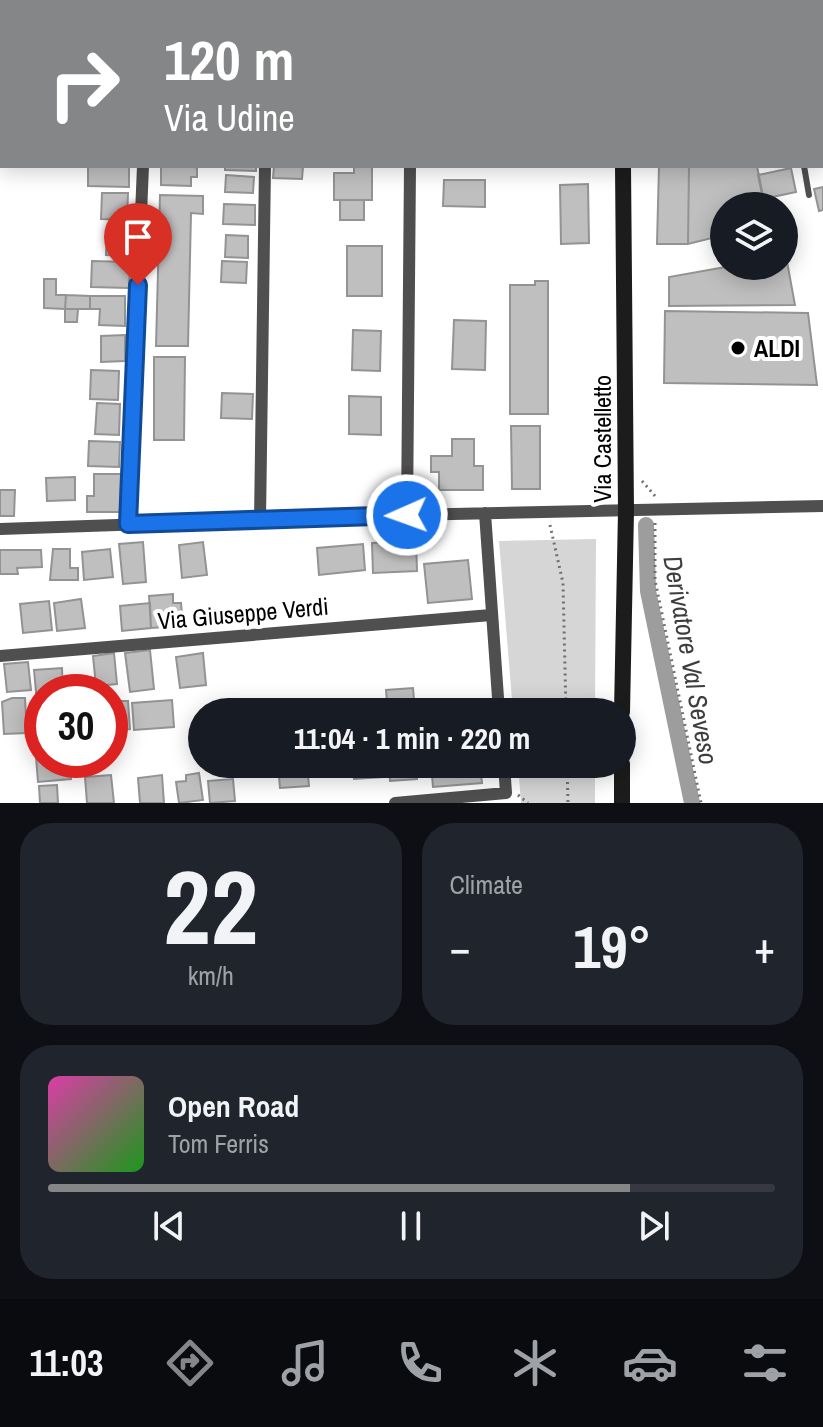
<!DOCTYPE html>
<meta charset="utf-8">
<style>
:root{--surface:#171b24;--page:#20242c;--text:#f1f3f6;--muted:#9ea1a6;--line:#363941;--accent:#858687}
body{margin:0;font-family:"Archivo Narrow",sans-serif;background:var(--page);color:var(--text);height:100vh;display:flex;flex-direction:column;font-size:30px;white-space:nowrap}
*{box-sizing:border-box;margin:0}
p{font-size:26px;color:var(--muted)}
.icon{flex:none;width:44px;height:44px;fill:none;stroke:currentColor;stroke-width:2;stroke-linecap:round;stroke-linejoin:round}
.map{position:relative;height:803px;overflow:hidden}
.panel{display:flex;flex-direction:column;gap:20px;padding:20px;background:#0d0f14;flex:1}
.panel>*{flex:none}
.hud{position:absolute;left:0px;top:0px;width:824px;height:168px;box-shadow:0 4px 20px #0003;background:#858687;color:#fff;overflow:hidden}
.buttons{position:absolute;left:710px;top:192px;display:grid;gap:16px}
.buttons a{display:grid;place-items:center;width:88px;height:88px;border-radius:50%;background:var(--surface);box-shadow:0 4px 20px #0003;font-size:40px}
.speed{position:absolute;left:24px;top:674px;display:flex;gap:16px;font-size:40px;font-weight:700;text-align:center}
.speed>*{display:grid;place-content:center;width:104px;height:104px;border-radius:50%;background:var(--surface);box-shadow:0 4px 20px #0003;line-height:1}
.speed .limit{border:12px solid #d22;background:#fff;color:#111}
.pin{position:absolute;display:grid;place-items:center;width:68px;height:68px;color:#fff;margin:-82px -34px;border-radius:50% 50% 50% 0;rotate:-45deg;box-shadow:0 0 8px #0007}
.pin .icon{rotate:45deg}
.me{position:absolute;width:88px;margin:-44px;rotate:268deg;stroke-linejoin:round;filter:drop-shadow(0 0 6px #0008)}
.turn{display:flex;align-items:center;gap:28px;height:168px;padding:0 32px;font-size:36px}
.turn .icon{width:104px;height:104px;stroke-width:2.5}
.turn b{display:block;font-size:56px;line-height:68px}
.big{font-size:60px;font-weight:700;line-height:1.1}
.panel .widget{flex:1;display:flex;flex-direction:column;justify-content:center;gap:12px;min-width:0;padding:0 28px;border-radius:32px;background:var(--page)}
.panel .dial{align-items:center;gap:0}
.dial b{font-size:104px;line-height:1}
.song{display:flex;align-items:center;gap:24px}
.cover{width:96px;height:96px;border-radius:12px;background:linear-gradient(135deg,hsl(320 70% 55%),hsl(120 70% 35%))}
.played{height:8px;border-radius:4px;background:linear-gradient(90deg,var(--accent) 80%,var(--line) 80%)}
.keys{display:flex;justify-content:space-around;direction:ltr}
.heat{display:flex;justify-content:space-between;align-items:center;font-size:44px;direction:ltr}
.panel .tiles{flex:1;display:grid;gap:20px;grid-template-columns:1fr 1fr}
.widget:last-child{grid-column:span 2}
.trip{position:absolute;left:188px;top:698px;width:448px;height:80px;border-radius:40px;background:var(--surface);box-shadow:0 4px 20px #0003;font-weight:700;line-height:80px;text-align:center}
.dock{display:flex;height:128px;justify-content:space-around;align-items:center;background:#090b0e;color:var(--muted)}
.dock .icon{width:56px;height:56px}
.dock .on{color:var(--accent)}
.dock b{font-size:36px;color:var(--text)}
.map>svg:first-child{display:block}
.green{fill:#d6d6d6}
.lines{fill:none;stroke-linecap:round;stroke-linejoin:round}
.canal{stroke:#9d9d9d;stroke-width:16}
.building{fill:#bfbfbf;stroke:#939393;stroke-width:2}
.path{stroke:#717171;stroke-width:3;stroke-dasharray:2 4;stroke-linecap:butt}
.lane{stroke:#4f4f4f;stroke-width:6}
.street{stroke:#4f4f4f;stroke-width:12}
.secondary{stroke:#1c1c1c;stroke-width:16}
.route-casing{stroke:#114b97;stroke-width:20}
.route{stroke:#1a73e8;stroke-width:14}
.poi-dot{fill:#000;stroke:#fff;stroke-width:3}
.labels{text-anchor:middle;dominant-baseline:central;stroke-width:8;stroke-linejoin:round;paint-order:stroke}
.poi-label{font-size:24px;font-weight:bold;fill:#000;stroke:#fff;text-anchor:start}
.street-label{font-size:24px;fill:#000;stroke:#fff}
.water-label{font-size:26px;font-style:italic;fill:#3e3e3e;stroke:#fff}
</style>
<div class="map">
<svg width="823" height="803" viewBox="0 0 823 803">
<rect width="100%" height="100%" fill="#fff"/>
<path class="green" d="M596 539 595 712H513L499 541Z
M518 764H595V803H521Z"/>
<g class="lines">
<path class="canal" d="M646 525 648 591 692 803"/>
</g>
<path class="building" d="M0 0H79L2 2V46Z
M670 0H745V2H670Z
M129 166V187L88 186V167Z
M161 166H192L197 168V177H191V186L161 185Z
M225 166H256V171L225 170Z
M274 166H303L302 179 273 178Z
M659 166H689L688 244H657Z
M689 166H757L765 206H724V235L688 244Z
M354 167H372V200H334V173H354Z
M791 168 796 192 763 199 758 175Z
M226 175 254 177 253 193 225 192Z
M444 180H485V207L443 206Z
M588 184 589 243 561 244 560 185Z
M823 187V210L819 211 814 189Z
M102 193H128L127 220 101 219Z
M160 195 203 196V214L191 213 188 346H156Z
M340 200H364V220H340Z
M224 204 255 205V225L223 224Z
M107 229 130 230 129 256 106 255Z
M226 235 248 236V258L225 257Z
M347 246H382V296H347Z
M786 256 795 305 669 306V277L731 266H784Z
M92 261 130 262 129 288 91 287Z
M222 261 247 262 246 283 221 282Z
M44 279H56V295H66L65 309 44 308Z
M535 281H548V414H510V285H535Z
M66 295 90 296V309H65Z
M90 296H125V326L99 325 100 309H90Z
M65 309H78L77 322H65Z
M665 311 808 313 817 385 664 383Z
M454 320 486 321 485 370 452 369Z
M353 330 381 331 380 371 352 370Z
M125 335V361L101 362V336Z
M154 357H185L184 440H154Z
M91 370 119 371 118 400 90 399Z
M222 393 253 394 252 419 221 418Z
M349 396 381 397V435L349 434Z
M97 403 120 404 119 435 95 434Z
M511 426H540V489H512Z
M452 439H474V466H483V490H439V472H431V456H452Z
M89 441 120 442 119 467 88 466Z
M94 474H121L120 512H87V496H94Z
M75 477V500L47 501 46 478Z
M0 490H15L14 516H0Z
M416 541 417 571 373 573 372 543Z
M143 542 146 582 123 584 119 544Z
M203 542 207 575 182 578 179 545Z
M363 544 365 570 319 575 317 548Z
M53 549H70V568H78V580H50Z
M110 549 113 577 84 580 82 552Z
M0 550H41L42 567 17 568 18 574H0Z
M468 560 472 599 428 603 424 564Z
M173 594V603H181L183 626 151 628 149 596Z
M81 599 85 628 57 631 54 603Z
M49 601 52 630 23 633 20 604Z
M150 603 151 628 122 631 120 606Z
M150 650 154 689 130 692 125 653Z
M114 653 117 684 96 686 93 656Z
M203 653 206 685 180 688 176 657Z
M28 662 31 690 7 692 4 664Z
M62 668 63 692H42V713H38L34 670Z
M413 688 415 712H388L386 690Z
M12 698H25L27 733 4 734 2 702Z
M172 700 174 727 134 730 132 703Z
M117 701H128L130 729 110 731V707H117Z
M42 743V760H69L71 779 38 782 35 744Z
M278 764H307L309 786 280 788Z
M353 764H382L383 777 354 779Z
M389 764H416L417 779 390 781Z
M431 764H480L482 783 433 787Z
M199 773 203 800 179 803 176 782 186 781V775Z
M111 775 114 803H87L85 777Z
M162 775 164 803H140L138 778Z
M233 779 235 801 210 803 208 781Z
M57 785 58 803H40L39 786Z"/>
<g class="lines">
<path class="path" d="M642 481 655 496
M655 523V580L701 803
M550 525 563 583 566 712
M567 764 568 803
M518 795 528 803"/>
<path class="lane" d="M822 81H823
M804 166 809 195"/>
<path class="street" d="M235 0 236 2
M398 0V2
M822 39 823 38
M485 513 499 712
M407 515 410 166
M260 520 265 166
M128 524 143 166
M0 529 407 515 823 506
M0 656 491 615
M395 803 506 793 504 764"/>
<path class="secondary" d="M623 2V0
M622 712 626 511 623 166
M622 764V803"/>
</g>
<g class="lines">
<defs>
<path id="route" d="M138 285 128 524 407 515"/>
</defs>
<use href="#route" class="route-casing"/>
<use href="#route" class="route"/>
</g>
<circle class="poi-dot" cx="738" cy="348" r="8"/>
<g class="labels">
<g class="poi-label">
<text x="754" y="348">ALDI</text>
</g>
<g class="street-label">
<text transform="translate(602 439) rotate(-90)">Via Castelletto</text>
<text transform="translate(243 613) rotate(-5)">Via Giuseppe Verdi</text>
</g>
<g class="water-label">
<text transform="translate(691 660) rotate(80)">Derivatore Val Seveso</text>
</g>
</g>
</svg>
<div class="buttons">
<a><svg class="icon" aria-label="layers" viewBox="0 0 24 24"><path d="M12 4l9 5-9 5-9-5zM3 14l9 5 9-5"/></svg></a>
</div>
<div class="speed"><div class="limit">30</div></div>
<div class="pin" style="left:138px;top:285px;background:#d93025"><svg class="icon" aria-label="arrive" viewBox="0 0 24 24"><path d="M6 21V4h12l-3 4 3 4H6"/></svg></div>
<svg class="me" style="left:407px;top:515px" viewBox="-20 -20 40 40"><circle r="17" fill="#1a73e8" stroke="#fff" stroke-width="3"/><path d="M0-11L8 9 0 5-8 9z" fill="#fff"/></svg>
<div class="trip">11:04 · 1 min · 220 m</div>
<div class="hud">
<div class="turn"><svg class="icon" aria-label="right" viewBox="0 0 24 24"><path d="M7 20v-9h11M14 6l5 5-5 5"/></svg><div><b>120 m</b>Via Udine</div></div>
</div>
</div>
<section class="panel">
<div class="tiles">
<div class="widget dial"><b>22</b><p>km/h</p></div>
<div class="widget"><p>Climate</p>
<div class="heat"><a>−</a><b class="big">19°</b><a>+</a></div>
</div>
<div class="widget">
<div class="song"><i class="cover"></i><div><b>Open Road</b><p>Tom Ferris</p></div></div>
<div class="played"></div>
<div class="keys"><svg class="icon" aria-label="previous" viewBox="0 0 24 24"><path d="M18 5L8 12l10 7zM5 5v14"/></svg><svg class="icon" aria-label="pause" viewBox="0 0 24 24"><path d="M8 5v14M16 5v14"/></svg><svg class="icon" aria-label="next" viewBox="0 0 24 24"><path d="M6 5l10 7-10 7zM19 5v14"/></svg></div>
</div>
</div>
</section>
<nav class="dock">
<b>11:03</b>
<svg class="icon on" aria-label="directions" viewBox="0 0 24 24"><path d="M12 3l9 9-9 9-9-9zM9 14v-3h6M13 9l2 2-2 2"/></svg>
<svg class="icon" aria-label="music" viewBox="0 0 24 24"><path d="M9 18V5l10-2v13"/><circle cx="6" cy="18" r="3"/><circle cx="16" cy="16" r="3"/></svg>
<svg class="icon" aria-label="phone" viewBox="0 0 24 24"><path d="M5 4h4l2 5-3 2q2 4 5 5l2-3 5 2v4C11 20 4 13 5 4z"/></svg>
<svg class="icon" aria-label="climate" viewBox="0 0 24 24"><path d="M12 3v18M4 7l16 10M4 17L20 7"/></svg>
<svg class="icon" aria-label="car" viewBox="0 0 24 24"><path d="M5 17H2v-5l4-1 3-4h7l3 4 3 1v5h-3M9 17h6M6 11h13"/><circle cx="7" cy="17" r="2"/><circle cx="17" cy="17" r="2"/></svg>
<svg class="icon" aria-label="filters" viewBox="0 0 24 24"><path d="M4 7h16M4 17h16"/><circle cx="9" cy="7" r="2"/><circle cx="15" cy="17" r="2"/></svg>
</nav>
